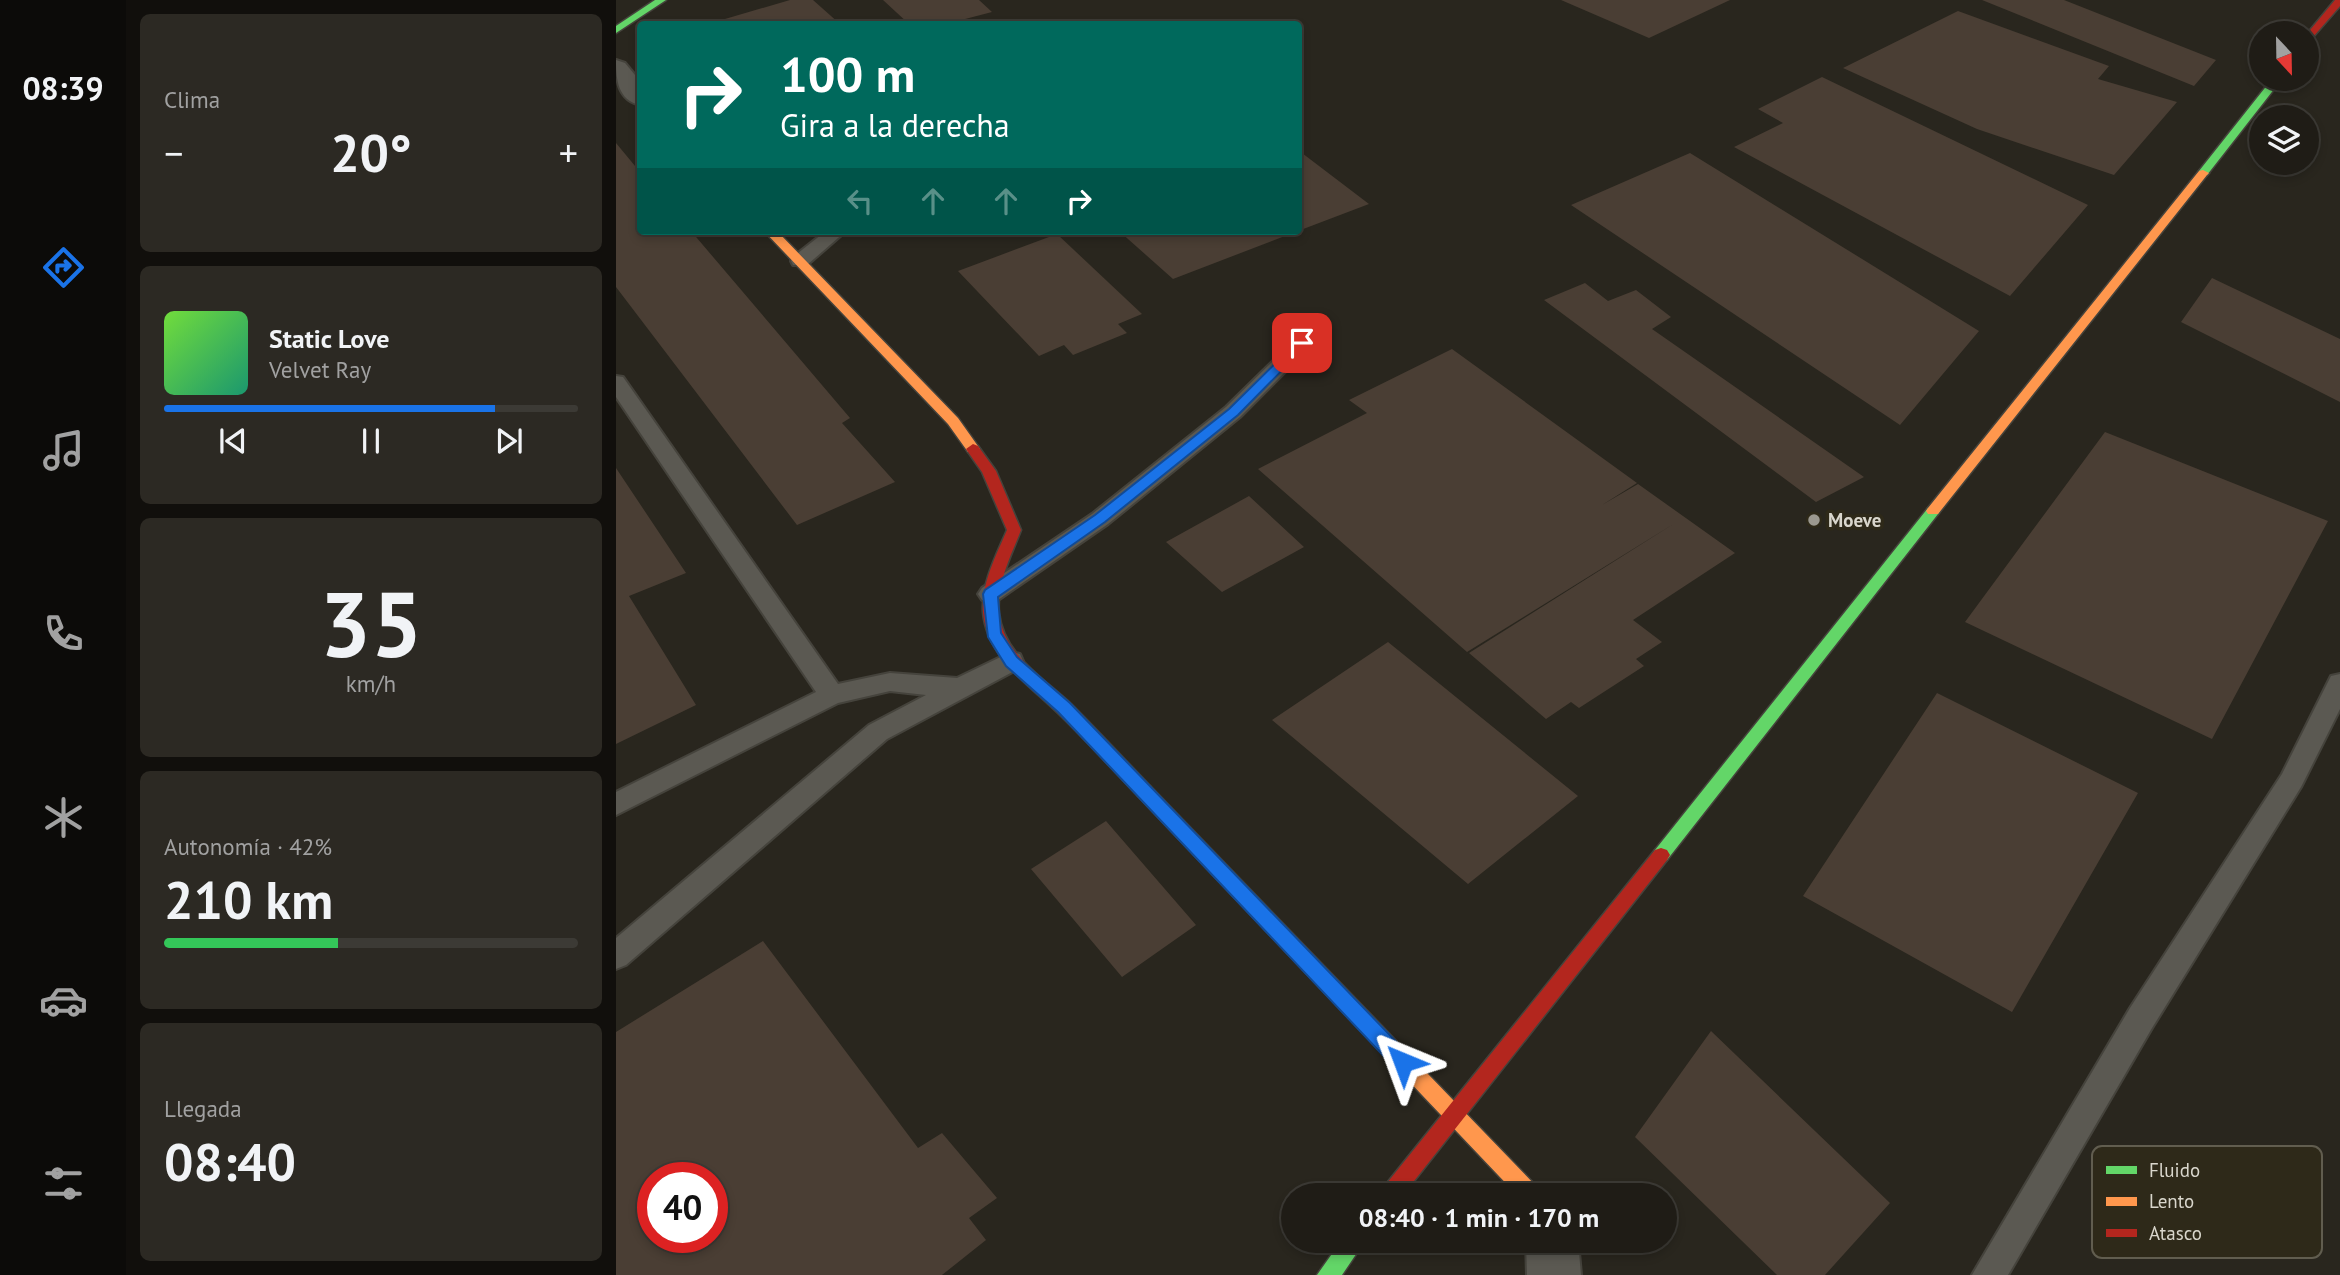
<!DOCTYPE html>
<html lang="es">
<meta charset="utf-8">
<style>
:root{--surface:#1f1c16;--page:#2c2923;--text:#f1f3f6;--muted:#a1a1a1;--line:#3c3a35;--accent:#1a73e8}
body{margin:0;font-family:"PT Sans",sans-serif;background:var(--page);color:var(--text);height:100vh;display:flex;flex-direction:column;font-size:26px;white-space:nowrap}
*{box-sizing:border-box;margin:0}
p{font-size:23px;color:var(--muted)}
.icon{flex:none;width:38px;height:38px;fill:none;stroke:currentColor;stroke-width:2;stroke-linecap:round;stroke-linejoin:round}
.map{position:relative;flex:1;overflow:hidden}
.panel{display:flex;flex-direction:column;gap:14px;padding:14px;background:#110f0c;width:490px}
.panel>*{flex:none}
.guide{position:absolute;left:21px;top:21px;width:665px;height:214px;border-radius:7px;box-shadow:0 4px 10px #0003,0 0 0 2px var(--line);background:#00695c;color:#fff;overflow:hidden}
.needle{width:46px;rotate:158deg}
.fabs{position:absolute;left:1633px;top:21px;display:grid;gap:14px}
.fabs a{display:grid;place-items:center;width:70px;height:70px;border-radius:50%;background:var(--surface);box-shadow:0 4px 10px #0003,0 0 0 2px var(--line);font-size:35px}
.speed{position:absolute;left:21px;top:1162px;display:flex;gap:14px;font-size:35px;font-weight:700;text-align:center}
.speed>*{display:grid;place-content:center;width:91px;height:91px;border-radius:50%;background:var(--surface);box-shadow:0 4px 10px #0003,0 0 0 2px var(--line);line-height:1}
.speed .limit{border:10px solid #d22;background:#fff;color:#111}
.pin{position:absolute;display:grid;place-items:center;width:60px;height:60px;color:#fff;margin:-30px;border-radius:14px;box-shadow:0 4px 10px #0006}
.me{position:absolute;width:77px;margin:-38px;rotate:316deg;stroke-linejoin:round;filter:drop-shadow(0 0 5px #0008)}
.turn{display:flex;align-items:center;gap:24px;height:147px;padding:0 28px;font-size:32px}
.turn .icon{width:91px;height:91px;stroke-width:2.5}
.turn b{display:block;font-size:49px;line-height:60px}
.lanes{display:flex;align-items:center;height:66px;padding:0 28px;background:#0003;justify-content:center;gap:35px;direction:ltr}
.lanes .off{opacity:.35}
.big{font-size:52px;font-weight:800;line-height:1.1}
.panel .widget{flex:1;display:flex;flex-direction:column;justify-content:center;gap:10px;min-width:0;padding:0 24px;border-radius:10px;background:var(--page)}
.panel .dial{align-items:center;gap:0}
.dial b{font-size:91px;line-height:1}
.song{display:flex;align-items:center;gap:21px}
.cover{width:84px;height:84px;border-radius:10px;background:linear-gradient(135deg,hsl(100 70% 55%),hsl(160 70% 35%))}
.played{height:7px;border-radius:4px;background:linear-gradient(90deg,var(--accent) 80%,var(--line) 80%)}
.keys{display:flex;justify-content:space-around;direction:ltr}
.heat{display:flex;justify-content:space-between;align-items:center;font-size:38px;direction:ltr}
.charge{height:10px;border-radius:5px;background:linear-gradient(90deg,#34c759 42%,var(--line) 0)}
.trip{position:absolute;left:665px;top:1183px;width:396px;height:70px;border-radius:35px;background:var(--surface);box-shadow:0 4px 10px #0003,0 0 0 2px var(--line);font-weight:800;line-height:70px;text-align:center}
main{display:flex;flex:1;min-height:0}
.dock{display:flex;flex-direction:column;width:126px;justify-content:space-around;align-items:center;background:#0c0b09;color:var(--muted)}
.dock .icon{width:49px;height:49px}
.dock .active{color:var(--accent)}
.dock b{font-size:32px;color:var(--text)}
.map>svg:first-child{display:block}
.building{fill:#4a3e34;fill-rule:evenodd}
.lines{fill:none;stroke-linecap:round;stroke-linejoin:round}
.lane-casing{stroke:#45433c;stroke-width:4}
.street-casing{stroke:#45433c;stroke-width:4}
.fast-casing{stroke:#45433c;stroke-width:3}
.slow-casing{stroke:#45433c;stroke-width:3}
.jam-casing{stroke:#45433c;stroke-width:3}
.lane{fill:#5b5952;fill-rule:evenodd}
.street{fill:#5b5952;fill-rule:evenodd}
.fast{fill:#63d668;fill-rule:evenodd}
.slow{fill:#ff974d;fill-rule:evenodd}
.jam{fill:#b3261e;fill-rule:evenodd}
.route{fill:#1a73e8;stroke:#114b97;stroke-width:2}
.poi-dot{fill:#9b988f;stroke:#2e2919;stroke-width:2.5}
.labels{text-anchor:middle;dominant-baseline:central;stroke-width:7;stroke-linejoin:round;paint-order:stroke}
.poi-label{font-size:19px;font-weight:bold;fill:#d9d6cc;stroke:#2e2919;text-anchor:start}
.key{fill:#2e2919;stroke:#615d4f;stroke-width:2}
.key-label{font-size:19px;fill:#d9d6cc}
</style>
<main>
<nav class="dock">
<b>08:39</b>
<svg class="icon active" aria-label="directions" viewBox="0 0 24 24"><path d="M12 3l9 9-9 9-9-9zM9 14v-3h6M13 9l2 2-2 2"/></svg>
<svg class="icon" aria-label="music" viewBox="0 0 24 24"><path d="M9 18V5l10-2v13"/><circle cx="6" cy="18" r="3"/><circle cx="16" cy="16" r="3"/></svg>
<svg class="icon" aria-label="phone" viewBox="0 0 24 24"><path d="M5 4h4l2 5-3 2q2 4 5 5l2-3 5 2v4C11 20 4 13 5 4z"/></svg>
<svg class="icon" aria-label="climate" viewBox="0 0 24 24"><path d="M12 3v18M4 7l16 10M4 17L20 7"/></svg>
<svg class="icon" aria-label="car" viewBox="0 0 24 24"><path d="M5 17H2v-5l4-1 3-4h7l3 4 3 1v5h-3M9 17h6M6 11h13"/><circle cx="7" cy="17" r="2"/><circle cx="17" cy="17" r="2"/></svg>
<svg class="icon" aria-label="filters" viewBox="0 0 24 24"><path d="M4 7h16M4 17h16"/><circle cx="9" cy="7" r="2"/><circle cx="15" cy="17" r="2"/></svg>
</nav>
<section class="panel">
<div class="widget"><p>Clima</p>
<div class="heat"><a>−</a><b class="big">20°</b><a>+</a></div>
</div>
<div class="widget">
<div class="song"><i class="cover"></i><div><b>Static Love</b><p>Velvet Ray</p></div></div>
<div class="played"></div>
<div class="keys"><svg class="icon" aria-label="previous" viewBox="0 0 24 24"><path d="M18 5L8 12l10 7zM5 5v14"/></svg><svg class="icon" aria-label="pause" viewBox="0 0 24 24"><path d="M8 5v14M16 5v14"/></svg><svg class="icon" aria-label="next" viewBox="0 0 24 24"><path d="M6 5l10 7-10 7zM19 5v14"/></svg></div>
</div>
<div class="widget dial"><b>35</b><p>km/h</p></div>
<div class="widget"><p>Autonomía · 42%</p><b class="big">210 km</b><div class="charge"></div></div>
<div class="widget"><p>Llegada</p><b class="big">08:40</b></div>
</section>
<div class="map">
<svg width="1724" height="1275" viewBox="0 0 1724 1275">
<rect width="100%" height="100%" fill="#29261e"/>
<path class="building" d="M174 0H197L224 24H92Z
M267 0H363L376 12 330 24H293Z
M945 0H1114L1033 38Z
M1366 0H1448L1600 60 1578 86Z
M1342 11 1493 66 1482 79 1561 102 1498 175 1361 129 1227 68Z
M1206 77 1472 205 1394 296 1118 147 1167 123 1142 109Z
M0 143 24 172V231H75L234 418 226 423 279 482 181 525 0 287Z
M682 150 753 204 682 231Z
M1074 153 1363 331 1284 425 955 205Z
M503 231H682L557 279Z
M441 234 526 314 502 324 511 333 457 355 448 345 423 356 342 271Z
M1596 278 1724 339V402L1565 322Z
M969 283 992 301 1020 290 1055 317 1036 329 1248 477 1200 502 928 300Z
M836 349 1021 483 986 505 1022 484 1119 553 1017 620 1046 642 1020 659 1028 666 963 708 955 702 930 719 853 653 1059 523 851 652 642 469 751 413 733 400Z
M1489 432 1712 521 1596 739 1349 622Z
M0 468 70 573 13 596 80 705 0 744Z
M633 496 688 547 606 592 550 542Z
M772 642 962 796 852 884 656 720Z
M1321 693 1522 793 1396 1012 1187 896Z
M490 821 580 925 506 977 415 869Z
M147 941 302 1148 326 1133 381 1198 353 1218 370 1240 326 1275H0V1032ZM37 1178H96V1237H37Z
M1095 1031 1274 1203 1209 1275H1161L1019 1137Z"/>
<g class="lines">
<defs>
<path id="lane" d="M210 231H230L191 265H177L175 261 177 257Z
M704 320 711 322 714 326 711 330 624 417 492 524 382 600 374 602 366 600 362 594 366 588 476 514 610 407 697 322Z
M0 376 7 377 222 684 274 673 341 678 395 652 404 654 407 661 404 668 271 739 10 965 0 969V938L253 725 310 695 274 691 222 703 0 815V792L200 692 0 397Z
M1724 674V709L1685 787 1536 1028 1392 1275H1356L1514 1008 1666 774 1715 676Z"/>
<path id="street" d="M0 60 9 63 24 81V105C2 100 0 80 0 60Z
M910 1241H962L965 1275H911Z"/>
<path id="fast" d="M39 0H50L0 33V26Z
M1656 79H1666L1591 175H1583V171Z
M1317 506 1324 511 1322 514 1051 860 1045 862 1039 860 1036 855 1039 850 1312 508Z
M725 1241H749L726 1275H701Z"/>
<path id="slow" d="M1587 170 1593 173 1591 175 1322 514H1312L1310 511 1312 508 1583 171Z
M148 231H161L342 418 364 449 362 452H352L332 424Z
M528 784 534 786 922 1188 925 1195H901L522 796 519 791 522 786Z"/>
<path id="jam" d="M1719 0H1724V6L1690 45V35Z
M357 444 362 446 380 471 405 530C395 556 380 584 383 613 387 654 427 678 455 704 482 731 508 759 534 786L537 791 534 796 528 798 522 796C496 769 470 740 443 714 414 685 371 658 367 612 365 584 380 556 391 530L366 472 350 449Z
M1045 848 1051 850 1054 855 1051 860 787 1195H764L767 1188 1039 850Z"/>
</defs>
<use href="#lane" class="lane-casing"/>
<use href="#street" class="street-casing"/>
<use href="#fast" class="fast-casing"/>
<use href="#slow" class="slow-casing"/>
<use href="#jam" class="jam-casing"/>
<use href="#lane" class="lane"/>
<use href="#street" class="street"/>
<use href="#fast" class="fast"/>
<use href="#slow" class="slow"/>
<use href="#jam" class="jam"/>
</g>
<path class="route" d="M682 341 693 343 622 415 489 522 382 597 385 633 401 657 454 703 794 1056 797 1062 794 1069 787 1071 780 1069 442 712 390 666 372 637 367 594 369 590 479 515 613 409Z"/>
<circle class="poi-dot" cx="1198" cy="520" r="7"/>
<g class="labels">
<g class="poi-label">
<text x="1212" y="520">Moeve</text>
</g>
</g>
<rect x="1476" y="1146" width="230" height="112" rx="10" class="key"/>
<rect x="1490" y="1166" width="31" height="8" fill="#63d668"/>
<rect x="1490" y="1197" width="31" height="9" fill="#ff974d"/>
<rect x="1490" y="1229" width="31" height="8" fill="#b3261e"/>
<g class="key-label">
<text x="1533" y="1177">Fluido</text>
<text x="1533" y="1208">Lento</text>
<text x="1533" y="1240">Atasco</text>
</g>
</svg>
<div class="fabs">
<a><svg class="needle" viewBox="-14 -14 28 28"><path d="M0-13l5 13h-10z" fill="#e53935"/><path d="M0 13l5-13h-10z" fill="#a1a1a1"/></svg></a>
<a><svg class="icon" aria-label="layers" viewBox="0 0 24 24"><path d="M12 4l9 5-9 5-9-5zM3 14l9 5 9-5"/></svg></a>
</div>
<div class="speed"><div class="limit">40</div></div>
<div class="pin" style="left:686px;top:343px;background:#d93025"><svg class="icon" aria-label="arrive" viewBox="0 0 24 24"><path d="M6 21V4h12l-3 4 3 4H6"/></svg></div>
<svg class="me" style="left:787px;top:1062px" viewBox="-20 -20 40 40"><path d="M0-17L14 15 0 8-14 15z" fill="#1a73e8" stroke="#fff" stroke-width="4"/></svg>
<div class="trip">08:40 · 1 min · 170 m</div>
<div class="guide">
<div class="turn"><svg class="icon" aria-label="right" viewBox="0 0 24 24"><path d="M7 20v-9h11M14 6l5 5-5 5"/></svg><div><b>100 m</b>Gira a la derecha</div></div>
<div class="lanes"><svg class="icon off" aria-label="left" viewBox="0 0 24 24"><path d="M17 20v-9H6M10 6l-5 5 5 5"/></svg><svg class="icon off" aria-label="ahead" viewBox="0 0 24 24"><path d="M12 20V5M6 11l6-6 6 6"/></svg><svg class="icon off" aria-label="ahead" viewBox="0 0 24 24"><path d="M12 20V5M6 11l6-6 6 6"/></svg><svg class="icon" aria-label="right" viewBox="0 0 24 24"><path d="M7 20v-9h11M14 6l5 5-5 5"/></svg></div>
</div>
</div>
</main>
